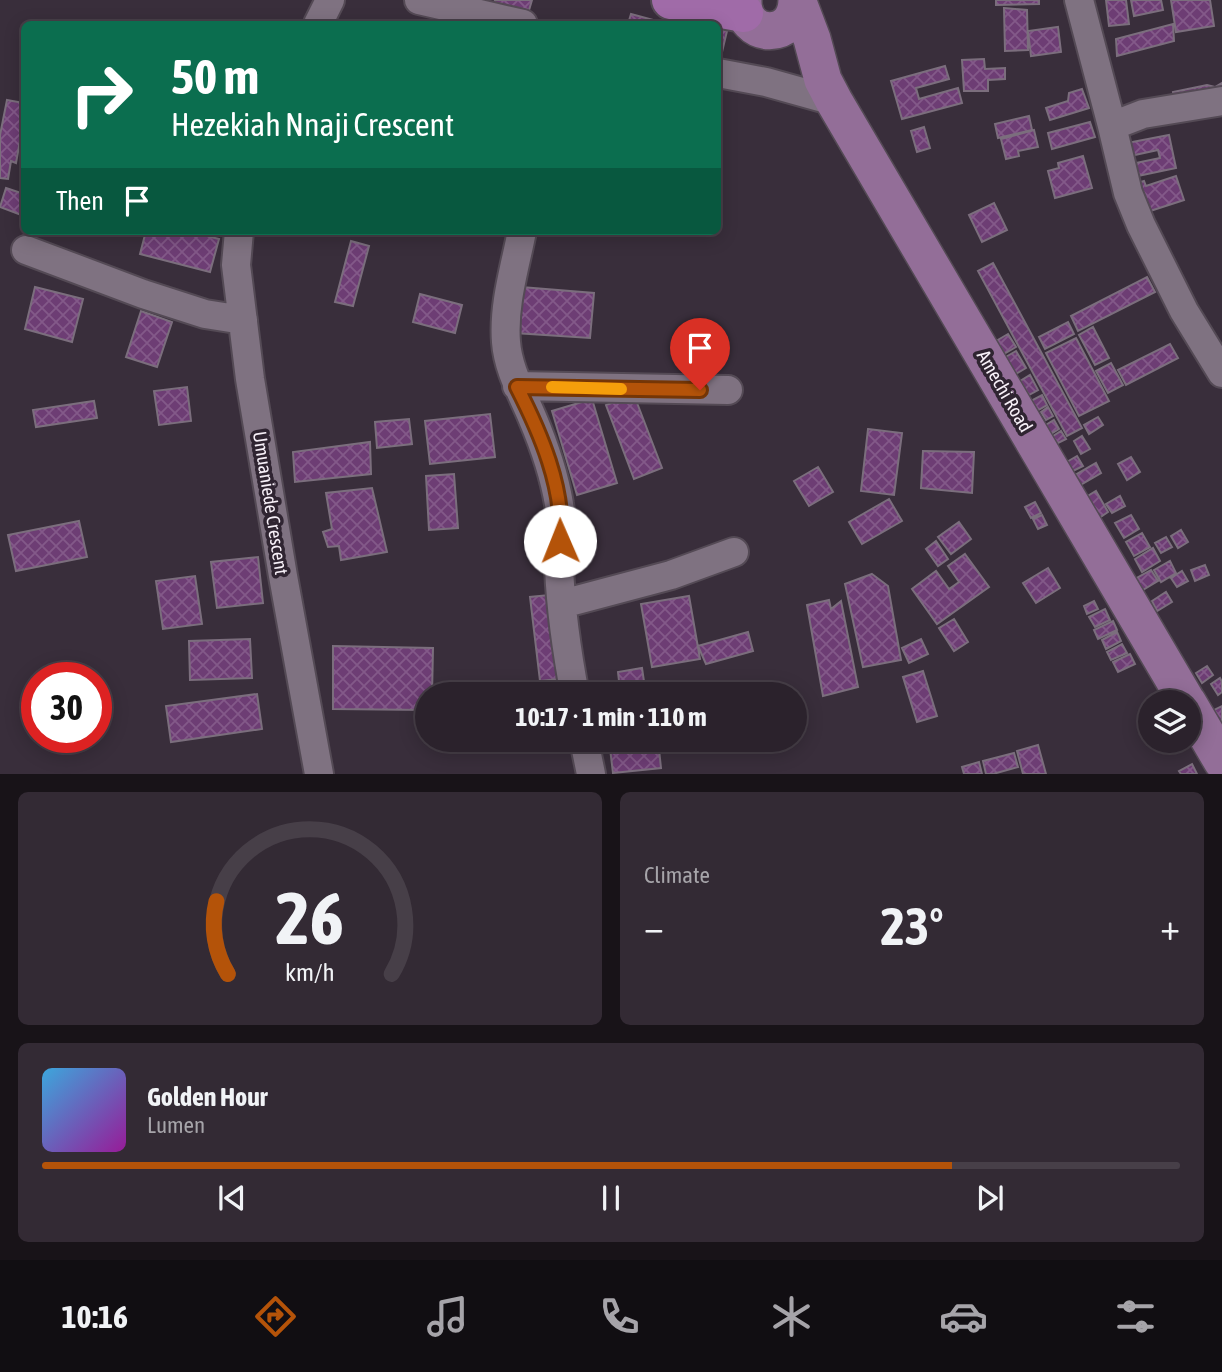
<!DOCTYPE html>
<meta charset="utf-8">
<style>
:root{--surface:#2b222c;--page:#332a34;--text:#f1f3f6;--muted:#a6a4a9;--line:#473f48;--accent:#b45309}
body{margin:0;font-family:"Asap Condensed",sans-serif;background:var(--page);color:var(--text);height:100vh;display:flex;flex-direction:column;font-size:26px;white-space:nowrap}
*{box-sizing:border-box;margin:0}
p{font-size:23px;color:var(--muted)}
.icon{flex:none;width:38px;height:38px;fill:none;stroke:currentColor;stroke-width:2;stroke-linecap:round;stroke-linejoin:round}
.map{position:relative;height:774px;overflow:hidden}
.details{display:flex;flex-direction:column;gap:18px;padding:18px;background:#181318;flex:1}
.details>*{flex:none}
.guide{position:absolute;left:21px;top:21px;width:700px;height:214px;border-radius:10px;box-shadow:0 4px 18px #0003,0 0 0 2px var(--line);background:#0b6e4f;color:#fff;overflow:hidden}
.tools{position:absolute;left:1138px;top:690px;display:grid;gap:14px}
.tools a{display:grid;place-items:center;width:63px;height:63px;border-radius:50%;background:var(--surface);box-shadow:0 4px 18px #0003,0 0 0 2px var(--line);font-size:35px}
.speed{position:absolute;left:21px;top:662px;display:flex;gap:14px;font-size:35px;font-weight:700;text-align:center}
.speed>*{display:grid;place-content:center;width:91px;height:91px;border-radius:50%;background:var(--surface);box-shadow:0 4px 18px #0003,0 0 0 2px var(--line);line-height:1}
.speed .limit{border:10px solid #d22;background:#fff;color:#111}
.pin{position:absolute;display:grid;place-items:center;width:60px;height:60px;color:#fff;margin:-72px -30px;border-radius:50% 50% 50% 0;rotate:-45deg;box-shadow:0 0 7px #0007}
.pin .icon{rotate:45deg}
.me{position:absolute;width:77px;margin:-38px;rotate:359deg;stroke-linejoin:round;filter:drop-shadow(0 0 5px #0008)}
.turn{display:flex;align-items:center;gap:24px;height:147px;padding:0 35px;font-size:32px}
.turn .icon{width:91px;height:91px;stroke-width:2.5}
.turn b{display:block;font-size:49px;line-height:60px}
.then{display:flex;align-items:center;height:66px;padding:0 35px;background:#0003;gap:14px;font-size:26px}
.big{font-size:52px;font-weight:700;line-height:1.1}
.details .card{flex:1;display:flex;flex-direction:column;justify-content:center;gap:10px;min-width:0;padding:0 24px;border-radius:10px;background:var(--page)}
.details .dial{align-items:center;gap:0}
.dial svg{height:182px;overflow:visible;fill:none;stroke:var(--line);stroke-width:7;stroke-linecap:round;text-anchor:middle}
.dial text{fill:var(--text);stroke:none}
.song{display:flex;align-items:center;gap:21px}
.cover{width:84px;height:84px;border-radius:10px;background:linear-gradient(135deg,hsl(200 70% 55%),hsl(300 70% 35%))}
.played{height:7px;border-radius:4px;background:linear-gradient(90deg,var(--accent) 80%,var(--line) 80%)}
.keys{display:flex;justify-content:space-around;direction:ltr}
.heat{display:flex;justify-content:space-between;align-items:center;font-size:38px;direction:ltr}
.details .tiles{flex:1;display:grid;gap:18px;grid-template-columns:1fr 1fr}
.card:last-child{grid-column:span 2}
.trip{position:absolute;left:415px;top:682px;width:392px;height:70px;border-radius:35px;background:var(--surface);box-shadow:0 4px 18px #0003,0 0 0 2px var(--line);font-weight:700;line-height:70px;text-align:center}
.menu{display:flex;height:112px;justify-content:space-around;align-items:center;background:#110e12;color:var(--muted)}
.menu .icon{width:49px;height:49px}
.menu .active{color:var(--accent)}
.menu b{font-size:32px;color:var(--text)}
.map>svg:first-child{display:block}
.building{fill:url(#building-cross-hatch);stroke:#7b6e7d;stroke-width:2}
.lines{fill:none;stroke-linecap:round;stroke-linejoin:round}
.minor-casing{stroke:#544a55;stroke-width:32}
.major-casing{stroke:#544a55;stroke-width:40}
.highway-casing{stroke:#544a55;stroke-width:42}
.minor{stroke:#7f7281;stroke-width:28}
.major{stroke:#936e98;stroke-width:37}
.highway{stroke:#a06ba8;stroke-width:38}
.route-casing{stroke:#753606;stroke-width:18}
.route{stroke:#b45309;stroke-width:12}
.slow{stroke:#f59e0b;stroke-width:12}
.labels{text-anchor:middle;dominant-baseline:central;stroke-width:7;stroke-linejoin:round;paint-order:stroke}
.street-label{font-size:19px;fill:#f7f0f8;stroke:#2f2431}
</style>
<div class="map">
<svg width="1222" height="774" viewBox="0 0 1222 774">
<defs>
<pattern id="building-cross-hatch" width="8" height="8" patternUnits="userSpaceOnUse" patternTransform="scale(1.75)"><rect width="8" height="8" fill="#6d3d74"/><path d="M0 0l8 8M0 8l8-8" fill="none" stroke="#835989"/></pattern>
</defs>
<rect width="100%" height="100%" fill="#392e3b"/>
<path class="building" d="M495 0H532L527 17 493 8Z
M996 0H1039V4L996 5Z
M1106 0H1126L1129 24 1109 26Z
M1131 0H1161L1163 10 1134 16Z
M1171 0H1210L1214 26 1176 32Z
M1004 8 1027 10 1028 50 1005 51Z
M631 14 668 24H628Z
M1173 24 1174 41 1117 56 1116 39Z
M1058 27 1061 52 1031 56 1028 31Z
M718 29 727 31 718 69Z
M984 59 985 69 1005 68V79L988 80V91H964L962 60Z
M945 66 949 79 916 88 919 99 958 88 962 103 902 119 891 81Z
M1222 83V97L1175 104 1173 92 1207 85 1215 87Z
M1082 89 1089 108 1050 120 1046 108 1068 101 1069 93Z
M7 100 24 103V124H23L16 163 11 161 8 179 0 178V135Z
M1029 116 1032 130 998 138 995 124Z
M1090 122 1095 137 1052 149 1048 133Z
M924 127 930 148 917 152 911 131Z
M1034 130 1038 147 1018 151 1019 156 1006 159 1001 139Z
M1169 135 1176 168 1133 177 1131 164 1160 158 1158 150 1130 156 1127 143Z
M1083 156 1092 188 1055 198 1048 171 1059 168 1058 163Z
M1176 176 1184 200 1141 214 1131 185 1144 181 1146 186Z
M6 188 24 194V216L0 207Z
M994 203 1007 230 982 242 969 215Z
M146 231H187L219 239 210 272 140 254Z
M351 241 369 246 353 306 335 302Z
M993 263 1082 428 1067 436 978 271Z
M1147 277 1155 292 1078 331 1071 316Z
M35 287 83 299 72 342 25 329Z
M521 287 594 293 590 338 515 333Z
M420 294 462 305 455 333 413 322Z
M141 311 172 322 157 367 126 357Z
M1068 322 1074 334 1045 349 1039 337Z
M1093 327 1109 358 1095 365 1079 335Z
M1008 334 1016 347 1004 354 996 341Z
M1076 338 1109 401 1079 416 1046 353Z
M1170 344 1178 358 1126 385 1118 370Z
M1016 351 1026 368 1014 375 1004 358Z
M1111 363 1123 385 1108 393 1096 371Z
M1030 375 1038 390 1029 395 1020 381Z
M187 387 191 421 159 425 154 391Z
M634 395 662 468 634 479 606 405Z
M1042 395 1047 405 1035 412 1029 402Z
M592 399 617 483 577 495 552 411Z
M94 401 97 418 36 427 33 410Z
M1048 407 1053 416 1046 420 1041 412Z
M490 414 495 457 430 464 425 421Z
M1098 417 1103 425 1089 434 1084 425Z
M409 419 412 444 377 448 375 422Z
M1054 420 1059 429 1049 435 1044 426Z
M868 429 902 433 894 495 861 491Z
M1061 431 1066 439 1054 445 1050 438Z
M1082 436 1090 449 1081 454 1074 441Z
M370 442 371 474 295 482 293 452Z
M923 451 974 452 972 493 921 488Z
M1077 456 1083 466 1071 472 1065 463Z
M1131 457 1140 472 1127 480 1118 464Z
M1096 463 1101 473 1075 488 1070 478Z
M818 467 833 492 809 506 794 481Z
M454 474 458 528 429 530 426 476Z
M372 488 387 552 341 560 339 546 328 547 323 532 332 529 326 493Z
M1096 491 1108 512 1099 518 1086 497Z
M1120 496 1125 506 1112 513 1106 504Z
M889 499 902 521 862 544 849 522Z
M1035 502 1041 513 1031 518 1025 507Z
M1042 515 1047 525 1038 529 1033 519Z
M1131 515 1139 529 1124 538 1115 523Z
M79 521 87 557 16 571 8 535Z
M959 522 971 539 951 554 938 537Z
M1181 530 1188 542 1178 548 1171 536Z
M1142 533 1150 547 1134 556 1126 542Z
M1166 537 1172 547 1161 553 1155 543Z
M936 541 948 559 938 566 926 549Z
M1153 548 1160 561 1142 572 1135 559Z
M965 554 989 587 937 624 912 589 936 571 949 589 959 582 948 566Z
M258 557 263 603 217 608 211 562Z
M1170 561 1176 573 1161 582 1154 570Z
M1205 565 1209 575 1195 581 1191 570Z
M1048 568 1060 588 1036 603 1023 583Z
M1151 570 1158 581 1141 591 1135 579Z
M1182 571 1188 581 1177 587 1171 578Z
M872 574 888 586 901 660 863 667 845 584Z
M195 576 202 624 163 629 156 581Z
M1166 592 1172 602 1157 611 1152 601Z
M549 595 558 679 540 681 530 597Z
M689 596 700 659 652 667 641 604Z
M829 600 831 609 841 601 858 687 823 696 807 605Z
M1094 601 1098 609 1087 614 1084 606Z
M1105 609 1110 620 1095 627 1089 617Z
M954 619 968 642 954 651 939 628Z
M1113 621 1117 630 1098 639 1094 630Z
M748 632 753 651 706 664 698 646Z
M1117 632 1121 641 1106 649 1102 640Z
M250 639 252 678 190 680 189 641Z
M921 639 928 654 909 663 902 648Z
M1122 644 1127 653 1111 660 1107 652Z
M333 646 433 648 432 695H427V710L333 709Z
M1130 654 1135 664 1118 672 1113 662Z
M1207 666 1213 675 1202 683 1196 673Z
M642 668 646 695H595L593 684 619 681 618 672Z
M923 671 937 716 917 722 903 677Z
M1220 678 1222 682V692L1218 695 1211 684Z
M729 691V695H702V693Z
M257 694 262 729 171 742 166 706Z
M1222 706V726L1210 712Z
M609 740H658L661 768 613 773Z
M707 740H735V744L708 747Z
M1038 745 1046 774H1023L1017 751Z
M1014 753 1018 767 993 774H986L983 761Z
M979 762 982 774H964L962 767Z
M1192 764 1197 774H1181L1179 771Z"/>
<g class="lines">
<defs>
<path id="minor" d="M419 0 523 24
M1079 0 1112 126 1128 193 1141 225 1184 311 1222 373
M318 24 330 0
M718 73 766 82 834 101
M1112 126 1143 114 1222 101
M239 231 236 265 250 379 283 576 319 774
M522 231C515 267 503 305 506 342 508 369 522 393 532 417 544 445 554 474 559 504 563 525 558 546 559 568 561 611 567 653 575 695
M26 250 143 294 205 314 243 320
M517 386 728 390
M562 604 671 575 734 552
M584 740 591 774"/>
<path id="major" d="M743 0C742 40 796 42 797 0
M798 2 812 39 823 80 834 101 1187 702
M1188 703 1222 761"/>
<path id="highway" d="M671 0 744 13"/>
</defs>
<use href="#minor" class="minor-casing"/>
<use href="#major" class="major-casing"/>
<use href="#highway" class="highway-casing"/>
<use href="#minor" class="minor"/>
<use href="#major" class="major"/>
<use href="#highway" class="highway"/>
</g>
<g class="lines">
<defs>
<path id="route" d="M560 541C565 489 540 432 517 387L700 390"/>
</defs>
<use href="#route" class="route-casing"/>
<use href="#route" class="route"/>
<path class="slow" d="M552 387 621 389"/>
</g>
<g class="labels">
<g class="street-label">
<text transform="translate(1005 391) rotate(60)">Amechi Road</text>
<text transform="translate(271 503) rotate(81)">Umuaniede Crescent</text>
</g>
</g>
</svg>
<div class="tools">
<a><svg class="icon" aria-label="layers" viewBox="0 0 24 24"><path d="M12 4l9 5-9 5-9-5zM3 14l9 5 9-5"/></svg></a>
</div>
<div class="speed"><div class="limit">30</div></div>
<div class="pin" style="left:700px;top:390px;background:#d93025"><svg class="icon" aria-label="arrive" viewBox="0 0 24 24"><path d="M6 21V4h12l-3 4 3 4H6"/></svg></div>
<svg class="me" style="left:560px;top:541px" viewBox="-20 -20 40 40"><circle r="19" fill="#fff"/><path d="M0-13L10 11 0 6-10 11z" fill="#b45309"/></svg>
<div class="trip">10:17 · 1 min · 110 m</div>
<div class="guide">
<div class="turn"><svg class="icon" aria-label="right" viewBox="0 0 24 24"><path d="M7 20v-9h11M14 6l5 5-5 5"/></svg><div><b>50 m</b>Hezekiah Nnaji Crescent</div></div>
<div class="then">Then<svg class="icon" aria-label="arrive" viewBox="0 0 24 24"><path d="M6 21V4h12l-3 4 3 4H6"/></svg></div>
</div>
</div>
<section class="details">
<div class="tiles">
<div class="card dial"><svg viewBox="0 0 100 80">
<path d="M14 69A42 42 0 1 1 86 69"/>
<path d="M14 69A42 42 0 0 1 9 37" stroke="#b45309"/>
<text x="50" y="56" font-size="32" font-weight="700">26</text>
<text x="50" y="72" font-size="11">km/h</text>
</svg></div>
<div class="card"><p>Climate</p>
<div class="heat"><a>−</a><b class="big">23°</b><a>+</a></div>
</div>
<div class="card">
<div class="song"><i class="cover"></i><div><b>Golden Hour</b><p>Lumen</p></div></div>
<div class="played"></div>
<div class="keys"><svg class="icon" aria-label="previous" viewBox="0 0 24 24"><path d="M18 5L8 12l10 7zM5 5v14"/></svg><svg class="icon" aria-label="pause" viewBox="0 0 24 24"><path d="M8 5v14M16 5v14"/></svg><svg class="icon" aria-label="next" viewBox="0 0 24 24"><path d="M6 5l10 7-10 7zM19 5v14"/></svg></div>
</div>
</div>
</section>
<nav class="menu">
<b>10:16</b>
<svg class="icon active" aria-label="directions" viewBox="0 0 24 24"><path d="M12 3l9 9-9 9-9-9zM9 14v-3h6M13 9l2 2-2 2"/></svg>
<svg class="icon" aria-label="music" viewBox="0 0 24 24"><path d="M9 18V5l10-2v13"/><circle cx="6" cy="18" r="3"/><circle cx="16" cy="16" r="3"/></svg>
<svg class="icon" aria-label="phone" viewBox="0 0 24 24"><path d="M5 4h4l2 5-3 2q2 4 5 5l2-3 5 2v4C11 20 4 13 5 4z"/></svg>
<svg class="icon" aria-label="climate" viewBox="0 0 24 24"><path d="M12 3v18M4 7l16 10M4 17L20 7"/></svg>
<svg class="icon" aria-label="car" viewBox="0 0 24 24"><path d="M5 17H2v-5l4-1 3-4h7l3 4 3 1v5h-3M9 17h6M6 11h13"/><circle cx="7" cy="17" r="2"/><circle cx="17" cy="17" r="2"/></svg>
<svg class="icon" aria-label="filters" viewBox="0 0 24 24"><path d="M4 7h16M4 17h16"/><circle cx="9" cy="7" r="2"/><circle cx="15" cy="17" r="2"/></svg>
</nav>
